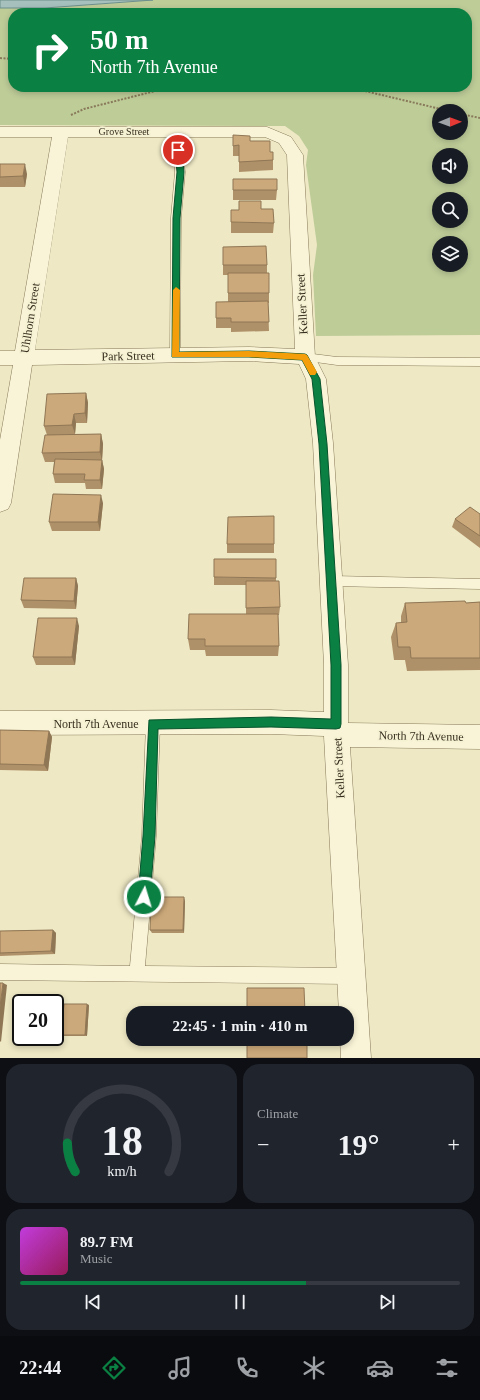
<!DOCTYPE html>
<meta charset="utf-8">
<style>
:root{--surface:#171b24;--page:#20242c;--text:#f1f3f6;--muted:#9ea1a6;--line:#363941;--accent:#0b8043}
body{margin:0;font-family:"Times New Roman",serif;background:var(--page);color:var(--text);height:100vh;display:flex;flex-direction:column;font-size:15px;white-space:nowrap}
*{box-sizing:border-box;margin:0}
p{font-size:13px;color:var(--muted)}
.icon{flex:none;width:22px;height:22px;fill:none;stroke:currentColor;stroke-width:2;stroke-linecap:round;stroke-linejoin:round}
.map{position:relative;height:1058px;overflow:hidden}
.sheet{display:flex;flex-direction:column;gap:6px;padding:6px;background:#0d0f14;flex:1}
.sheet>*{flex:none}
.top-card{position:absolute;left:8px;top:8px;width:464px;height:84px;border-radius:16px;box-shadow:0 2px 6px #0003;background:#0b8043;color:#fff;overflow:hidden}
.needle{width:26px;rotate:89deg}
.buttons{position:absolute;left:432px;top:104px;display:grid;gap:8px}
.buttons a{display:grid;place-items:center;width:36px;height:36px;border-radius:50%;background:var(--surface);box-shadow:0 2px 6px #0003;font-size:20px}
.speed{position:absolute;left:12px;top:994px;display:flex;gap:8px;font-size:20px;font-weight:700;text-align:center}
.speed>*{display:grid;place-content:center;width:52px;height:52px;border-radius:50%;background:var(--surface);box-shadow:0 2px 6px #0003;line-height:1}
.speed .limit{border:2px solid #111;border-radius:6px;background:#fff;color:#111}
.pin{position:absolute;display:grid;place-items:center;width:34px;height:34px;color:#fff;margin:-17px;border:2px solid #fff;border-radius:50%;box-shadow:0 1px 4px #0007}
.me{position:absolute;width:44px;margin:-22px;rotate:5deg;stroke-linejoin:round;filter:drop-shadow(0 0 3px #0008)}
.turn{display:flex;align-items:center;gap:14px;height:84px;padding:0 16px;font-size:18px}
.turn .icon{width:52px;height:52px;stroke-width:2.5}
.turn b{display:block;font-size:28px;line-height:34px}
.big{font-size:30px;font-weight:700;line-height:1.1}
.sheet .tile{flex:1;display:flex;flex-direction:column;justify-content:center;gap:6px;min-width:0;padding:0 14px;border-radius:16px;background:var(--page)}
.sheet .dial{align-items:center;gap:0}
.dial svg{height:104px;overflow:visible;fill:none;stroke:var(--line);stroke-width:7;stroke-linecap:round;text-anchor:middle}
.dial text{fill:var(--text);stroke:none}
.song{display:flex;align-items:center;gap:12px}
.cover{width:48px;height:48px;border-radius:6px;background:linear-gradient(135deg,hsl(290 70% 55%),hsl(330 70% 35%))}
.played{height:4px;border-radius:2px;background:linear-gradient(90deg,var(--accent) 65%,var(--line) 65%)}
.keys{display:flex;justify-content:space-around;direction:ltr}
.heat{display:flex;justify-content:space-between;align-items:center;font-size:22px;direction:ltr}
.sheet .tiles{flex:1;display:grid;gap:6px;grid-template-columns:1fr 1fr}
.tile:last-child{grid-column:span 2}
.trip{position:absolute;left:126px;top:1006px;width:228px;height:40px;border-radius:16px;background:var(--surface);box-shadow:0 2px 6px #0003;font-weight:700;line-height:40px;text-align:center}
.dock{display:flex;height:64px;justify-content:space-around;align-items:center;background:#090b0e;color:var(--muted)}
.dock .icon{width:28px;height:28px}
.dock .current{color:var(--accent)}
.dock b{font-size:18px;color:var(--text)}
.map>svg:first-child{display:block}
.green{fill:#becc98;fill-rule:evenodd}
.water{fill:#a6c1bd;stroke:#6c8f8c}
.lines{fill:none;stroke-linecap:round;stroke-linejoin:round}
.service-casing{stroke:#887a5a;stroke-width:1}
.minor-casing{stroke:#887a5a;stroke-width:1}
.path{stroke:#887a5a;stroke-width:2;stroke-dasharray:2 1.5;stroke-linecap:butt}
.service{fill:#f9f4d7;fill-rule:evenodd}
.minor{fill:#f9f4d7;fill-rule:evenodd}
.wall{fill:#af9169}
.shaded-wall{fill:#8f7655}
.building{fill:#cca97a;stroke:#8f7655}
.route{fill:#0b8043;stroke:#07532c}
.slow{fill:#f59e0b}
.labels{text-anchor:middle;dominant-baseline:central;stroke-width:3.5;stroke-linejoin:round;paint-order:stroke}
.far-street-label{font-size:10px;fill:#382f1e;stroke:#f5f1d3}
.street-label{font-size:12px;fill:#382f1e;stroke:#f5f1d3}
</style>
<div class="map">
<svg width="480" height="1058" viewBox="0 0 480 1058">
<rect width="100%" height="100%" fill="#eee8c4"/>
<path class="green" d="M153 0H480V335L316 336 313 275 317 245 306 165 308 150 299 136 285 126 0 125V8H45ZM13 13H467V87H13ZM439 111H461V133H439ZM439 155H461V177H439ZM439 199H461V221H439ZM439 243H461V265H439Z"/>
<path class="water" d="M0 0H153L45 8H0Z"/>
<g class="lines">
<defs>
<path id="service" d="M176 128 180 131 185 172 181 218 180 355 175 359 170 355 171 218 175 172 172 131Z
M305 353 337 357 480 358V366L337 365 301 360 300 357Z
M331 576 480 579V589L331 586 327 585 325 581 327 577Z
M153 718 158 719 160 724 156 836 145 966 351 968 357 970 359 976 357 982 351 984 0 980V964L130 966 142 836 146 724 148 719Z"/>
<path id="minor" d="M0 127H267L291 137 303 155 315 357 326 379 333 443 348 665V723L480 725V749L350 747 371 1058H341L340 1039H347V1013H339L324 736 271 734 0 735V711L271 710 324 712V665L313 443 306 379 299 364 249 361 32 365 11 503 8 509 0 512V440L13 365H0V351H15L52 137H0ZM68 137H265L279 143 287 155 295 349 249 347 35 350Z"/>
</defs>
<use href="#service" class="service-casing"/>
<use href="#minor" class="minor-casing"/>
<path class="path" d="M0 58 13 59
M348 87 449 111
M461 114 480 118
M71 115 84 109 171 87"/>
<use href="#service" class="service"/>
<use href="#minor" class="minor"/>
</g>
<path class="wall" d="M233 135 250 141 270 152 273 160V170L239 172V156H233Z
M0 164 27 174 25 187H0Z
M233 190H277L276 200H233Z
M231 222 274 223 273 233H231Z
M223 247 267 265V273L269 293V303H268L269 331 231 332V328H216V318L228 302V275H223Z
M86 393 88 403 87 423H76L75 434H101L103 444 102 460 104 469 102 489H86L85 483H55L53 474 54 462H45L42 453 47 435 44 426Z
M103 503 100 531H52L49 522Z
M480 514V548L452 527 455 519Z
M227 544H274V553H227Z
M214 577 276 578V581L280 607 279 615H278L279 646 278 656H206L205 650H190L188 639 246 614V585H214Z
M76 578 78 586 76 609 24 608 21 600Z
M480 602V670L407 671 405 660H394L391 637 396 623H401V616L405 603H466Z
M79 626 75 665H36L33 657Z
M0 730 49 731 52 737 48 771 0 770Z
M185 901 184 933H152L150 930Z
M53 930 56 933 55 954 0 956V931Z
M89 1005 87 1036H63L61 1035Z"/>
<path class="shaded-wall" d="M25 164 27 174 25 187 23 176Z
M86 393 88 403 87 423 85 413Z
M74 414 76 423 75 434 72 425Z
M101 434 103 444 102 461 100 452Z
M102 460 104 469 102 489 100 480Z
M101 495 103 503 100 531 98 522Z
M76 578 78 586 76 609 74 601Z
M77 618 79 626 75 665 72 657Z
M49 731 52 737 48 771 44 765Z
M184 897 185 901 184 933 183 930Z
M53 930 56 933 55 954 51 951Z
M3 983 7 985 1 1042 0 1041V1007Z
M87 1004 89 1005 87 1036 85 1035Z"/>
<path class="building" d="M233 135 250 136V141H270V152H273V160L239 162V145L233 146Z
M0 164H25L23 176 0 177Z
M233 179H277V190H233Z
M239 201H261V209H273L274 223 231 222V210H239Z
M266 246 267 265H223V247Z
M228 273H269V293H228Z
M268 301 269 322H231V318H216V302Z
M86 393 85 413 74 414 72 425 44 426 47 394Z
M101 434 100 452 42 453 45 435Z
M55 459 102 460 100 480H84L85 474H53Z
M53 494 101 495 98 522H49Z
M470 507 480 514V536L455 519Z
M274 516V544H227L228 517Z
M214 559H276V578L214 577Z
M24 578H76L74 601 21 600Z
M246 581H279L280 607 246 608Z
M465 601 466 603 480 602V658H411L410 647H398L396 623 407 622 405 603Z
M189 614H278L279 646H205V639H188Z
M38 618H77L72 657H33Z
M0 730 49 731 44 765 0 764Z
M151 897H184L183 930H150Z
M53 930 51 951 0 953V931Z
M0 983H3L0 1007Z
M247 988H304L305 1013H247Z
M64 1004H87L85 1035H61Z
M247 1039 307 1040V1058H247Z"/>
<path class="route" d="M178 148 182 150 184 172 180 218 179 352 249 351 305 354 307 355 320 379 327 444 341 665V724L340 728 336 729 271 727 158 729 155 836 150 897 148 901 144 903 140 901 138 897 143 836 149 720 271 717 331 719V665L319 444 312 379 302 360 249 357H172L173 218 177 172 175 150Z"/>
<path class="slow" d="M176 287 180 290 179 352 249 351 305 354 307 355 317 372 315 375H310L302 360 249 357H172L173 290Z"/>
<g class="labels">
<g class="far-street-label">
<text x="124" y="131">Grove Street</text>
</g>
<g class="street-label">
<text transform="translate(302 304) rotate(-93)">Keller Street</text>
<text transform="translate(30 318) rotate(-81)">Uhlhorn Street</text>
<text transform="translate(128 356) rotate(-1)">Park Street</text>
<text x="96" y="724">North 7th Avenue</text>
<text transform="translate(421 736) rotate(1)">North 7th Avenue</text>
<text transform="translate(339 768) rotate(-93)">Keller Street</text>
</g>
</g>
</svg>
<div class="buttons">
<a><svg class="needle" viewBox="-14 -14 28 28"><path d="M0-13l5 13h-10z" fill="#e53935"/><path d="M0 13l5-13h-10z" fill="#9ea1a6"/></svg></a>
<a><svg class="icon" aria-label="sound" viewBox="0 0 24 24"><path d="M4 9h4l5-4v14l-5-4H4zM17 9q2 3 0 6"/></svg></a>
<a><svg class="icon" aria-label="search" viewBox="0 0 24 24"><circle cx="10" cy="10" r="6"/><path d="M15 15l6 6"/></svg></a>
<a><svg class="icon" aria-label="layers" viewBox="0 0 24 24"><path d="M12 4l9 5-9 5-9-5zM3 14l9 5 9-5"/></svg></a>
</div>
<div class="speed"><div class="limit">20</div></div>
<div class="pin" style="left:178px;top:150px;background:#d93025"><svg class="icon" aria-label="arrive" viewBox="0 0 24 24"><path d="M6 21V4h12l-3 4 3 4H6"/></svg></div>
<svg class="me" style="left:144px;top:897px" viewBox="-20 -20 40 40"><circle r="17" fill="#0b8043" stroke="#fff" stroke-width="3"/><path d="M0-11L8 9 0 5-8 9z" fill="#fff"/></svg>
<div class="trip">22:45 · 1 min · 410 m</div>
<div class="top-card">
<div class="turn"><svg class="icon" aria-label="right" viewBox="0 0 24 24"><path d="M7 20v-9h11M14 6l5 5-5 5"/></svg><div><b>50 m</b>North 7th Avenue</div></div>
</div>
</div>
<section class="sheet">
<div class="tiles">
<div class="tile dial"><svg viewBox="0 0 100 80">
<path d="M14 69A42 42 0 1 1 86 69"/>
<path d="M14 69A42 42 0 0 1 8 47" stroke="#0b8043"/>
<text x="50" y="56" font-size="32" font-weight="700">18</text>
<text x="50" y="72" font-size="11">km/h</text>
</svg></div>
<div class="tile"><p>Climate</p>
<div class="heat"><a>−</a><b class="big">19°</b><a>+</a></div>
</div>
<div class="tile">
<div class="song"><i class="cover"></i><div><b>89.7 FM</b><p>Music</p></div></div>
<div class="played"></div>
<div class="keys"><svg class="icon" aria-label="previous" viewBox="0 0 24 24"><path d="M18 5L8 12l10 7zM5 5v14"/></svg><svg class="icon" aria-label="pause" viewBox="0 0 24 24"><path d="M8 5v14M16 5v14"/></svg><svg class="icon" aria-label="next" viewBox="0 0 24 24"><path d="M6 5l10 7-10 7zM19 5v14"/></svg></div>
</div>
</div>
</section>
<nav class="dock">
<b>22:44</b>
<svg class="icon current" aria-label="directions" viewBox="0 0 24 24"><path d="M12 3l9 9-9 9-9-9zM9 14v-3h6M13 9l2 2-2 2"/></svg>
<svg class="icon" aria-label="music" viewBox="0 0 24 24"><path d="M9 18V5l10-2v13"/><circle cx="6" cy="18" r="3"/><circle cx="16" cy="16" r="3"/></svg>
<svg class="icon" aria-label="phone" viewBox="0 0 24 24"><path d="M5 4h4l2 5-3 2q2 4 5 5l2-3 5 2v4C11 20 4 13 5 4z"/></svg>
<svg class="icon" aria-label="climate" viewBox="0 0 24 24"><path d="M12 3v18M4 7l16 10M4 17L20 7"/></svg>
<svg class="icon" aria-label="car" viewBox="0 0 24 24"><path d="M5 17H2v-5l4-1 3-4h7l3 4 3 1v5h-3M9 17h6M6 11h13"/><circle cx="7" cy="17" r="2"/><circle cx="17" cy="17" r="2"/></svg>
<svg class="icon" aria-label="filters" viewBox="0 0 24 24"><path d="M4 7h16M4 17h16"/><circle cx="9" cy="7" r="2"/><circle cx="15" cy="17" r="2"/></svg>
</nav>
